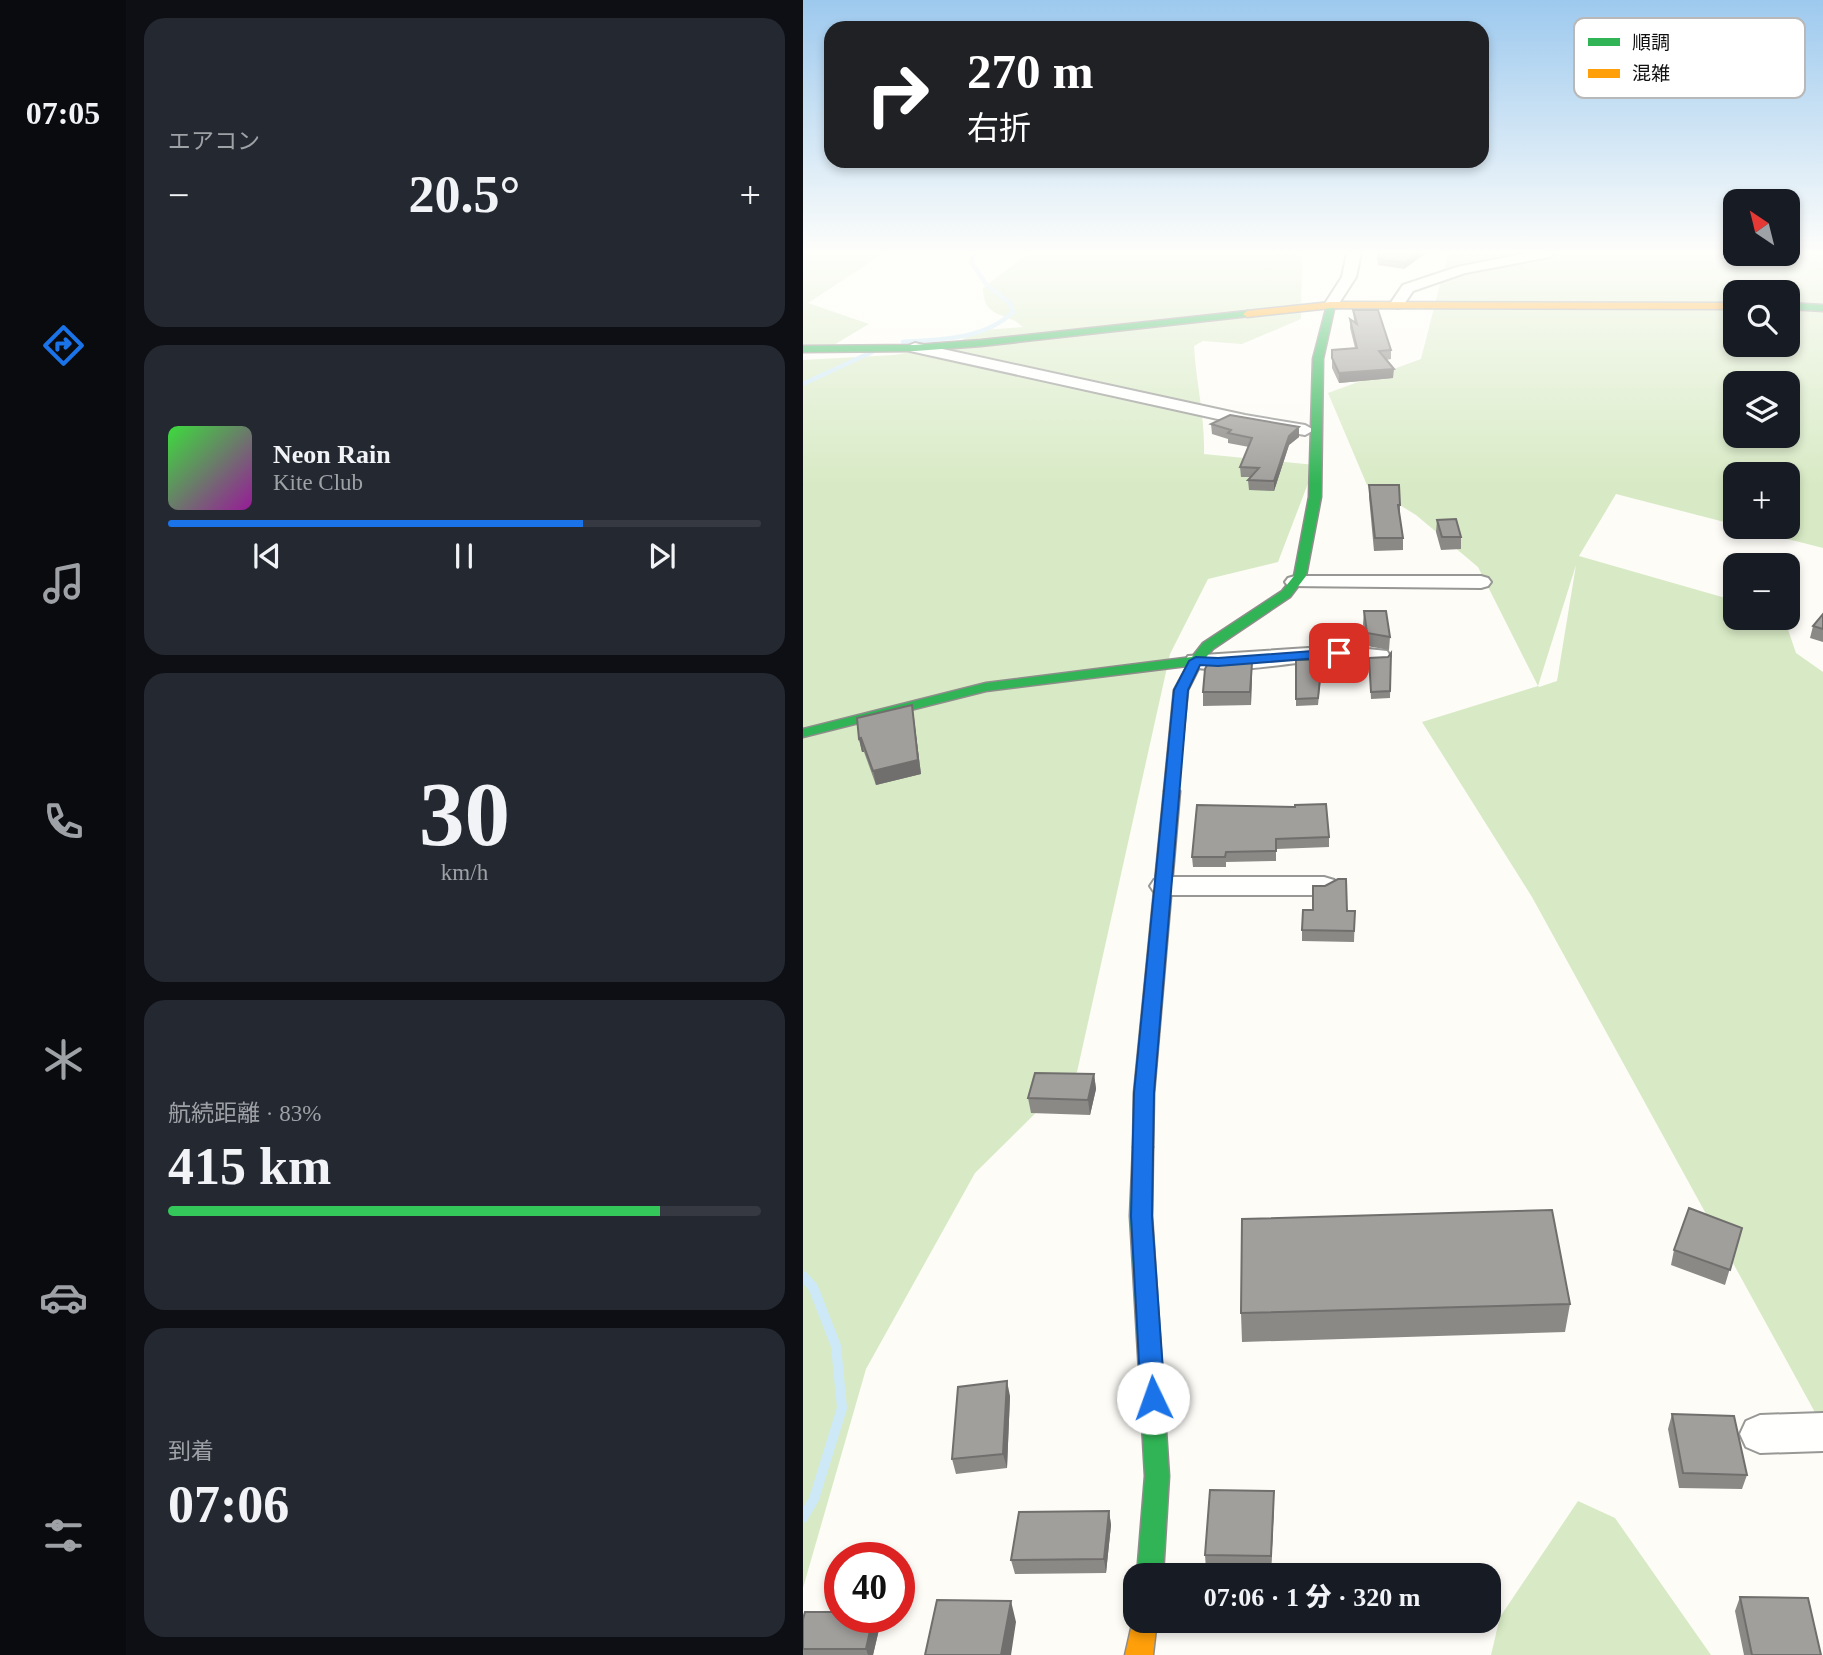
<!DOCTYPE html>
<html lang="ja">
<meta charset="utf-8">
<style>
:root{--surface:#171b24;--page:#242831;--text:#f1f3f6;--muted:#9ea1a6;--line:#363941;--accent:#1a73e8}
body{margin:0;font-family:"Times New Roman","Noto Sans JP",serif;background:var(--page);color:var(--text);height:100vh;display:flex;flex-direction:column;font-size:26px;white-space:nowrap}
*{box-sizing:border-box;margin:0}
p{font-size:23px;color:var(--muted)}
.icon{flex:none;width:38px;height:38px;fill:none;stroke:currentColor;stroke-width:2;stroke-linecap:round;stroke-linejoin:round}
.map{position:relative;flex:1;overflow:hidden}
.drawer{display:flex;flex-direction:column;gap:18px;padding:18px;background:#0d0f14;width:677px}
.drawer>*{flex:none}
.guide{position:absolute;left:21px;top:21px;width:665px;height:147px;border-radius:21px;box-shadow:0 4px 10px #0003;background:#202124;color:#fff;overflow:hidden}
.needle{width:46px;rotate:325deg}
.controls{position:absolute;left:920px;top:189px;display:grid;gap:14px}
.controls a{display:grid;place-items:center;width:77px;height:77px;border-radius:14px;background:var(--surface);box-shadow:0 4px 10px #0003;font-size:35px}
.speed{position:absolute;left:21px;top:1542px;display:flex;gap:14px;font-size:35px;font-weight:700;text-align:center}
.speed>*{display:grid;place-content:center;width:91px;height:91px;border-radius:50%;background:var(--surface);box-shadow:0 4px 10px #0003;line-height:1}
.speed .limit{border:10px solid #d22;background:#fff;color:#111}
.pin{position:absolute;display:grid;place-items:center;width:60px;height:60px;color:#fff;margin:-30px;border-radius:14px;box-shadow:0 4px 10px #0006}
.me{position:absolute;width:77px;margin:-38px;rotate:357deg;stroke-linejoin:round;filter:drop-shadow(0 0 5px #0008)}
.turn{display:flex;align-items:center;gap:24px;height:147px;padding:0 28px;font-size:32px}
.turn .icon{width:91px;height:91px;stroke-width:2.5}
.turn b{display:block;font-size:49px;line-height:60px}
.big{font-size:52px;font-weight:800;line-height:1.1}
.drawer .widget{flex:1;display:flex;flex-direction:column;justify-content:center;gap:10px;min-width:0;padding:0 24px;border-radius:21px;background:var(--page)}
.drawer .dial{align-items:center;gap:0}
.dial b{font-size:91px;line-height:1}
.song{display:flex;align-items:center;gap:21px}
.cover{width:84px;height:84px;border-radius:10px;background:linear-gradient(135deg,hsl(120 70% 55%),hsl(300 70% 35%))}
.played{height:7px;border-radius:4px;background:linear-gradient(90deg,var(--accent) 70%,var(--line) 70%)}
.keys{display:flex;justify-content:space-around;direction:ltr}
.heat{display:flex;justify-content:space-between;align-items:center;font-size:38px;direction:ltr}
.charge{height:10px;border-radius:5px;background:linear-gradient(90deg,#34c759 83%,var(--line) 0)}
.trip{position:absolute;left:320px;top:1563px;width:378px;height:70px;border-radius:21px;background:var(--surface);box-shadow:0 4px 10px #0003;font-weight:800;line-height:70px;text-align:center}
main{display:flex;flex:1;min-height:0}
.menu{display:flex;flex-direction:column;width:126px;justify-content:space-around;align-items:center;background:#090b0e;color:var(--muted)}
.menu .icon{width:49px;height:49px}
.menu .current{color:var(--accent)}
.menu b{font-size:32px;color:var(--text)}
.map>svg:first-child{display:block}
.forest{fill:#d8eac5;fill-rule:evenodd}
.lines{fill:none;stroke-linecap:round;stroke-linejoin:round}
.stream-far1{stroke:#cde8f7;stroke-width:4.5}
.stream{stroke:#cde8f7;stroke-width:10}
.street-casing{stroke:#979795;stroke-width:4}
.fast-casing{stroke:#8e8d8b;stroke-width:3}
.slow-casing{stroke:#8e8d8b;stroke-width:3}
.street{fill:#fffffe;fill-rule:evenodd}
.fast{fill:#30b455;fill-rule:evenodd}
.slow{fill:#ff9f0a;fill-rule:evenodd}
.wall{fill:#8a8986}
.shaded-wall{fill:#716f6d}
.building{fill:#a19f9c;stroke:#716f6d;stroke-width:2}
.route{fill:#1a73e8;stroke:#114b97;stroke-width:2}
.key{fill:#fff;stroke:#b8b8b8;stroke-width:2}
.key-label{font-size:19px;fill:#111}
</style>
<main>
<nav class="menu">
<b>07:05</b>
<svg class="icon current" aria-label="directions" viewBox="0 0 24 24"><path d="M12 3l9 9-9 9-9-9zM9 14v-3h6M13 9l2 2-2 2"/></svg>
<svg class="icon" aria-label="music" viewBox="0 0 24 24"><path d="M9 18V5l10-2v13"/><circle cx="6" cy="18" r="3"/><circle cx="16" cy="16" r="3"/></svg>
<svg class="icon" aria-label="phone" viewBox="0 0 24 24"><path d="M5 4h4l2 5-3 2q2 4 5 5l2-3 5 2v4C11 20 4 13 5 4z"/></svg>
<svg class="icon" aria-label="climate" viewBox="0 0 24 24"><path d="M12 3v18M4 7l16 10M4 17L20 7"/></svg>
<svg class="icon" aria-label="car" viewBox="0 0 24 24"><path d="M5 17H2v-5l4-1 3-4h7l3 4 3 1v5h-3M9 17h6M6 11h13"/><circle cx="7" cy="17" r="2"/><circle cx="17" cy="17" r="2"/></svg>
<svg class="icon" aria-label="filters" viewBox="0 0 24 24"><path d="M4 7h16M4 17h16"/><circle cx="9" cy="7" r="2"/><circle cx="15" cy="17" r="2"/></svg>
</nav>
<section class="drawer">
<div class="widget"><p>エアコン</p>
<div class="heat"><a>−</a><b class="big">20.5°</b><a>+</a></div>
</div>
<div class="widget">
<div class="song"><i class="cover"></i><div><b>Neon Rain</b><p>Kite Club</p></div></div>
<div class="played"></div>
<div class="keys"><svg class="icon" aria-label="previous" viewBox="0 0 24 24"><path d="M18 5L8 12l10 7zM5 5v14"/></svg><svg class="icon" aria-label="pause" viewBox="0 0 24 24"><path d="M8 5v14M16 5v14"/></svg><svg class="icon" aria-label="next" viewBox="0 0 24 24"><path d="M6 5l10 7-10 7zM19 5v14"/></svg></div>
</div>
<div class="widget dial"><b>30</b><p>km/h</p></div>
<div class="widget"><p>航続距離 · 83%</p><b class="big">415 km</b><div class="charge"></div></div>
<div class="widget"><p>到着</p><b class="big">07:06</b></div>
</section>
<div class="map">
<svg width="1020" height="1655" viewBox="0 0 1020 1655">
<rect width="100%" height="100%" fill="#fdfcf7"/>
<path class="forest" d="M0 253H81L5 303 66 324 29 346 0 345Z
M226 253H499L498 319 439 344 400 341 391 346C393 383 402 416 401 454L512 465 475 562 405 579 367 654 274 1072 172 1173 63 1369 0 1588V360L91 355 147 345 180 330 220 327C204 311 180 320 180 288Z
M645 253H1020V548L938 527H985V474H933V525L813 494 776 556 933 601V618H981L993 653 1020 672V1427L729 897 619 722 735 686 675 567 613 515 564 485 525 393 618 359ZM933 292H985V345H933ZM933 383H985V436H933ZM773 565 754 681 736 687 735 686Z
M775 1501 812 1518 908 1655H688L697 1617Z"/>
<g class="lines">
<path class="stream-far1" d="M100 342C138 339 181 340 210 312L207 303 183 284 168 262 171 253
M0 384 69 352"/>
<path class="stream" d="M0 1276 10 1287 33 1346 39 1408 11 1499 0 1518"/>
<defs>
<path id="street" d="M544 253H558L553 277 533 308H523L521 305 539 277Z
M725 253H752L746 257 662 273 610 291 599 307 594 308 587 304 600 285 654 267Z
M112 343 442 415 502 425 511 430 502 435 442 425 107 351 104 348 107 345Z
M492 576H678L685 578 688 582 685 586 678 588 485 586 482 582 485 578Z
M536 646 584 651 587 656 584 661C568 665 552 660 536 660 490 660 428 677 385 666L382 661 385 656Z
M361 877H521L531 880 535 886 531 892 521 895H361L351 892 347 886 351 880Z
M1020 1413V1451L957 1453 943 1447 937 1434 943 1421 957 1415Z"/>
<path id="fast" d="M528 302 532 305 520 359 518 497 503 576 487 597 410 649 399 662 385 690 374 794H364L361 791 371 690 384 666 183 691 0 737V729L183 683 389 657 400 643 479 591 491 576 506 497 510 359 524 305Z
M985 303 1020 305V311L985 309Z
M444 311 447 312V316L178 346 112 351 0 352V346L112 345 178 340Z
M340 1139 347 1141 350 1147 349 1216 366 1476 360 1575H334L342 1476 327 1216 330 1147 333 1141Z"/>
<path id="slow" d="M528 302 933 303V309L528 308 444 317 440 314 444 311Z
M369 786 377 791 351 1093 350 1147 347 1153 340 1155 333 1153 330 1147 331 1093 361 791Z
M332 1611V1620H354L350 1655H322Z"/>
</defs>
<use href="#street" class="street-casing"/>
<use href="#fast" class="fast-casing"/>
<use href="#slow" class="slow-casing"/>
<use href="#street" class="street"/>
<use href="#fast" class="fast"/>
<use href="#slow" class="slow"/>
</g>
<path class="wall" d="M574 253H623L601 269 575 265Z
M550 310 588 350V359L583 360 590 378 536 383 529 368V350L552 348 547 328V319L551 321Z
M408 424 496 437 486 445 471 491 446 490 445 480 448 477H438L437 467 446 447 425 443V439L409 434Z
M566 485 597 505V516L600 538V550L571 551 566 497Z
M634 520 658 537V549L638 550 633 532Z
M561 611 587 637 586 650 564 646 560 624Z
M1020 614V642L1007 638 1010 626Z
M588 653 587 698 568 699 566 658 585 657Z
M493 660 519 666 515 705 493 706Z
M449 663 448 705 400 706V692Z
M111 718 118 774 73 785 61 752H59L56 739Z
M394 805 526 837V847L473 849V861L423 862V867H390L389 857Z
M544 911H552L551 942 499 941V930Z
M291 1074 293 1089 287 1115 228 1113 225 1098Z
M939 1228 922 1285 868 1265 871 1250Z
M767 1304 762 1332 439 1342 438 1313Z
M207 1396 204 1468 153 1474 149 1459Z
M869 1414 944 1475 939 1489 876 1488 865 1429Z
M471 1505 468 1570 403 1569 402 1555Z
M306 1511 308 1525 303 1573 212 1574 208 1560Z
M937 1597 1018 1655H941L932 1611Z
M37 1617H74L77 1625 70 1655H0V1619Z"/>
<path class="shaded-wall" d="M614 253H623L601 269 602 263Z
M591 369 590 378 536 383V373Z
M496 427V437L486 445 471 491V481L486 436Z
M449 663V676L448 705 447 692Z
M109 705 118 774 73 785 70 771Z
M58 738 61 752H59L56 739Z
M291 1074 293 1089 287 1115 285 1100Z
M204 1381 207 1396 204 1468 200 1454Z
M471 1491V1505L468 1570V1556Z
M306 1511 308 1525 303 1573 301 1559Z
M208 1601 213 1622 208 1655H198Z
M70 1617H74L77 1625 70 1655H65L63 1649Z"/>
<path class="building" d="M575 253H614L602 263 575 259Z
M550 310H575L588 350 576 351 591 369 536 373 529 358V350L554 348 547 319 554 324Z
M427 415 496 427 486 436 471 481 445 480 456 468 437 467 449 438 425 433 428 430 408 424Z
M566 485H596L597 505H595L600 538H572Z
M653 519 658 537H639L634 520Z
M561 611H583L587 637 564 633Z
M1020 614V629L1010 626Z
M588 653 587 691 568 692 566 658 585 657Z
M493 660H519L515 698 493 699Z
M405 663H449L447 692H400L402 669Z
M109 705 115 760 70 771 58 738 56 739 54 718Z
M523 804 526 837 473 839V851L423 852 422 857H389L394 805 492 807V805Z
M535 879H543L544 911H552L551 931 499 930 500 910H510V886H522Z
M232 1073 291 1074 285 1100 225 1098Z
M886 1208 939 1228 927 1270 871 1250Z
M749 1210 767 1304 438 1313 439 1219Z
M204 1381 200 1454 149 1459 155 1387Z
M869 1414 931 1416 944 1475 880 1473Z
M407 1490 471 1491 468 1556 402 1555Z
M306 1511 301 1559 208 1560 216 1512Z
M937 1597 1005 1598 1018 1655H949Z
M134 1600 208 1601 198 1655H122Z
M2 1612H37V1617H70L63 1649H0V1619Z"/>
<linearGradient id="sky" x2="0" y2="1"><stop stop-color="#9dc9ee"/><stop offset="0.52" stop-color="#fefefb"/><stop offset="1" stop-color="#fefefb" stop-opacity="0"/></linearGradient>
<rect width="1020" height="485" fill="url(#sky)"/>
<path class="route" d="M536 649 543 653 541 656 415 666 397 665 385 690 351 1093 349 1216 362 1398 358 1406 350 1409 341 1406 338 1398 328 1216 331 1093 371 690 386 661 393 657 415 658Z"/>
<rect x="771" y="18" width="231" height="80" rx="10" class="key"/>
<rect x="785" y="38" width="32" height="8" fill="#30b455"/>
<rect x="785" y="69" width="32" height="9" fill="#ff9f0a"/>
<g class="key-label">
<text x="829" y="49">順調</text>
<text x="829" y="80">混雑</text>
</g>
</svg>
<div class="controls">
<a><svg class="needle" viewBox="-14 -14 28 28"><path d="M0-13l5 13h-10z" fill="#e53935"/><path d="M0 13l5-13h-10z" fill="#9ea1a6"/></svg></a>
<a><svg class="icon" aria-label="search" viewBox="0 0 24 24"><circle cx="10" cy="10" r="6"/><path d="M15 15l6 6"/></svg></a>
<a><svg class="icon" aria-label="layers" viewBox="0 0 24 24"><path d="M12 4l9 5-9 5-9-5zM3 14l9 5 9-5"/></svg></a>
<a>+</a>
<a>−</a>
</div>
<div class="speed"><div class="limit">40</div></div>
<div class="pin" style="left:536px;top:653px;background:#d93025"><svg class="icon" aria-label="arrive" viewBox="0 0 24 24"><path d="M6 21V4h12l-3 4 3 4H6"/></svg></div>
<svg class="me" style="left:350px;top:1398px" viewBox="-20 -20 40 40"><circle r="19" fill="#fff"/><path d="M0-13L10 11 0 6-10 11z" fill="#1a73e8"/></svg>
<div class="trip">07:06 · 1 分 · 320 m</div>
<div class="guide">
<div class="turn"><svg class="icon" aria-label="right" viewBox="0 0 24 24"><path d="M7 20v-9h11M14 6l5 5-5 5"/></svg><div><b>270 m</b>右折</div></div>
</div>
</div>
</main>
